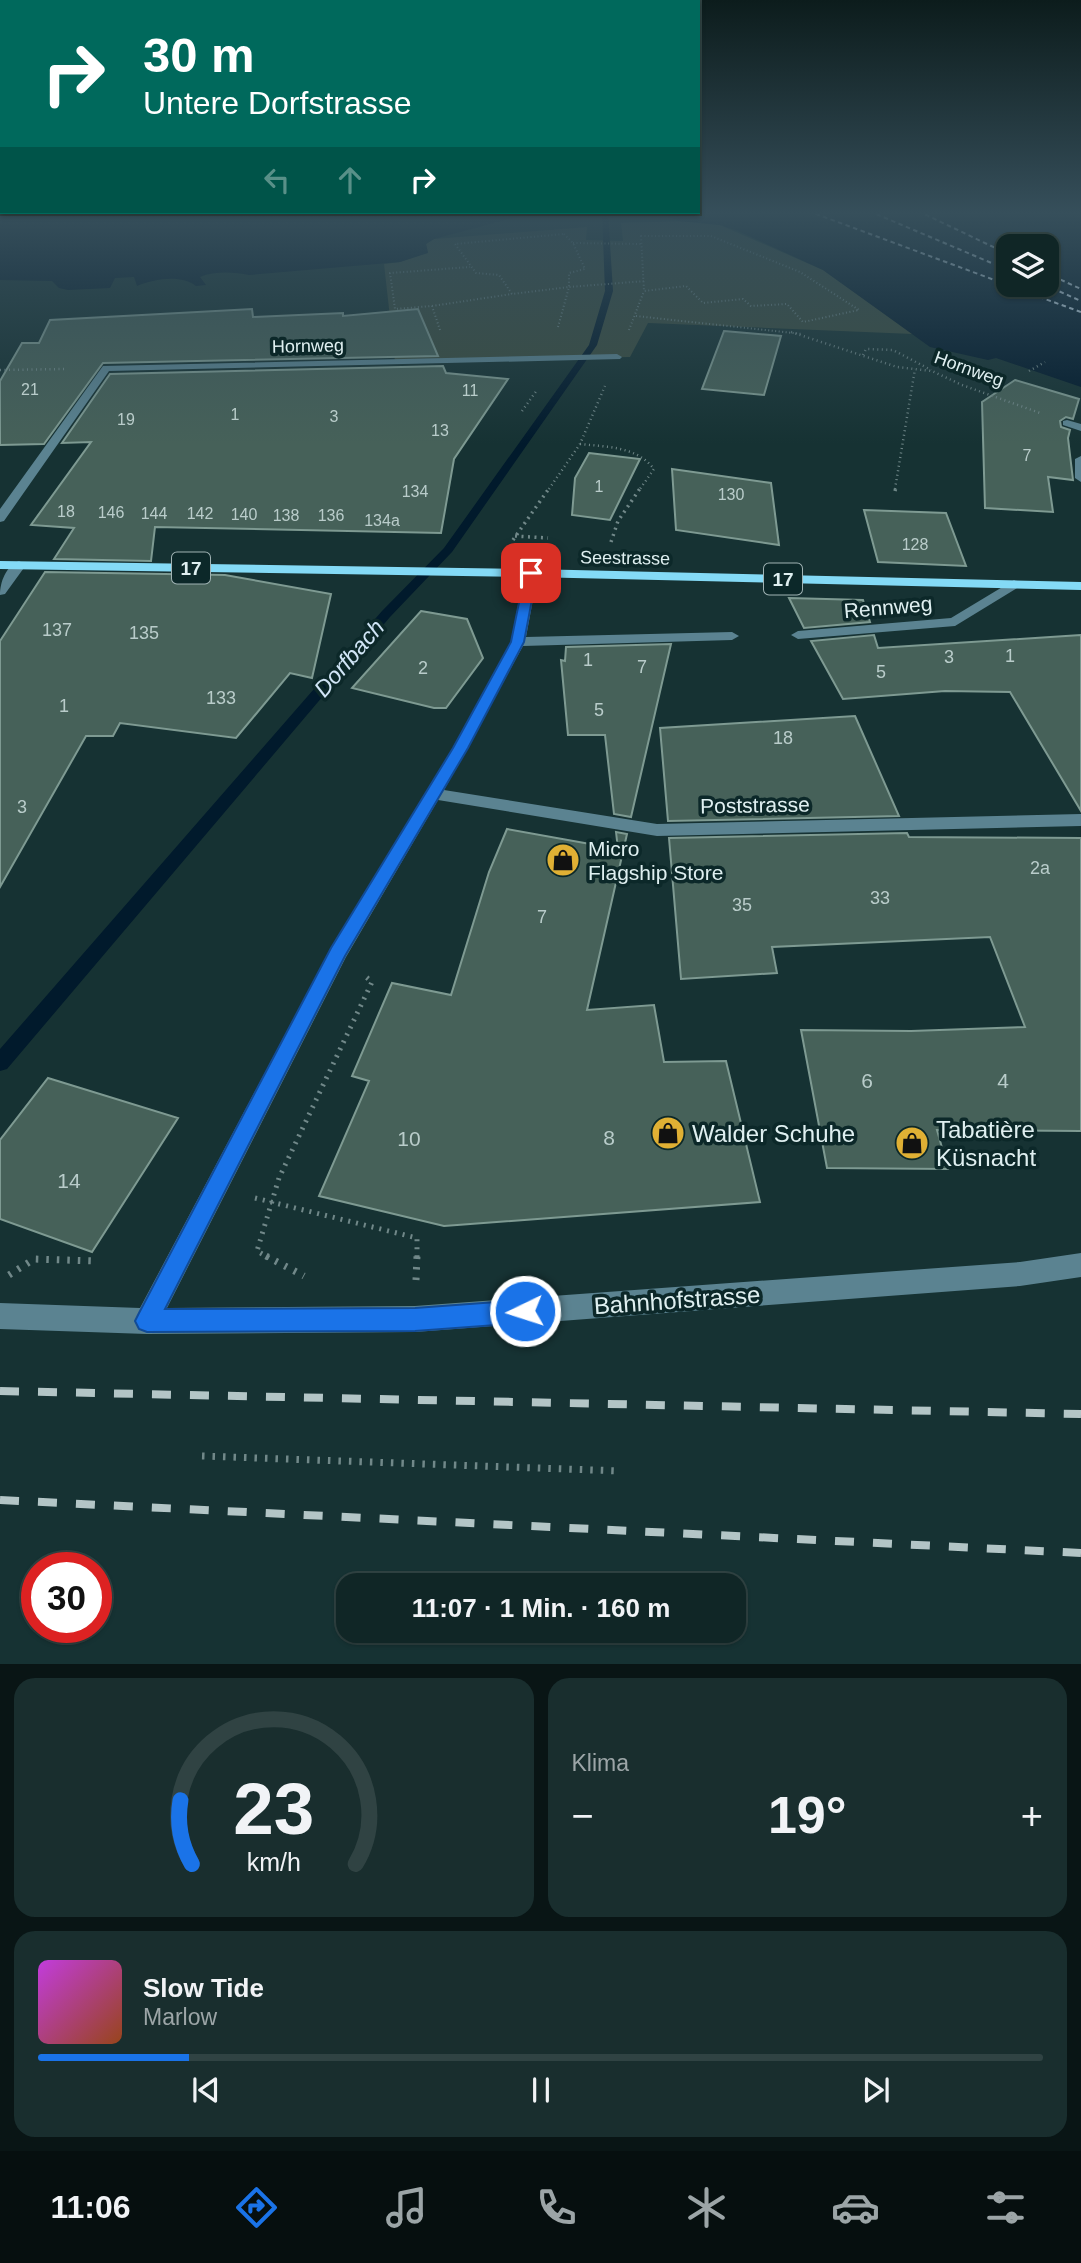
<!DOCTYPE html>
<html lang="de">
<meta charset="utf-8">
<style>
:root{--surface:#102626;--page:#192e2e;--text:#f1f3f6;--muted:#9ca5a7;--line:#304343;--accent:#1a73e8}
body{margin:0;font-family:Helvetica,sans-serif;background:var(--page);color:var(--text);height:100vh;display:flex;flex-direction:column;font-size:26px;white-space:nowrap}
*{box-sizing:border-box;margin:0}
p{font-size:23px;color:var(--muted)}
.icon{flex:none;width:38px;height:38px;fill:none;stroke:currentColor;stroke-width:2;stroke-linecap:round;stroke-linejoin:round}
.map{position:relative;height:1664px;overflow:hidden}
.sheet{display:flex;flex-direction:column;gap:14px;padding:14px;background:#091515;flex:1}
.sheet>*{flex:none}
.guide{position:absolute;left:0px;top:0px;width:700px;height:214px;box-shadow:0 2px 5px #0004,0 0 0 2px var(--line);background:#00695c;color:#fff;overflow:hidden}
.buttons{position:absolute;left:996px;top:234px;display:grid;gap:14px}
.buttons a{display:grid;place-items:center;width:63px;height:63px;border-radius:14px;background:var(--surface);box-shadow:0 2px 5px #0004,0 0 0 2px var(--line);font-size:35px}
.speed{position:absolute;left:21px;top:1552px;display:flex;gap:14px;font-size:35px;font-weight:700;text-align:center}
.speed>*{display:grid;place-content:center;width:91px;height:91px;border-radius:50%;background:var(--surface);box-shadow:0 2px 5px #0004,0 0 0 2px var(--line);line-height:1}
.speed .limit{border:10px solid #d22;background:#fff;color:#111}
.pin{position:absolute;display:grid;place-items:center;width:60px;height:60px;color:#fff;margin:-30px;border-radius:14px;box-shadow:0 4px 10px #0006}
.me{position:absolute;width:77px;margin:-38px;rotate:266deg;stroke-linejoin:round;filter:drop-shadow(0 0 5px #0008)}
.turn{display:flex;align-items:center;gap:24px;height:147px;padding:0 28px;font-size:32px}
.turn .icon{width:91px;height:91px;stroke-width:2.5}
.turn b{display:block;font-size:49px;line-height:60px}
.lanes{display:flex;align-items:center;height:66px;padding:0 28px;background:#0003;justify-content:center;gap:35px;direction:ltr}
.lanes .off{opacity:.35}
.big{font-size:52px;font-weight:700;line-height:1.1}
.sheet .card{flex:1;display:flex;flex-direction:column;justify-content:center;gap:10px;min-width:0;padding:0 24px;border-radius:21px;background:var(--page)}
.sheet .dial{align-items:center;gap:0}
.dial svg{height:182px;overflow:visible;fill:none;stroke:var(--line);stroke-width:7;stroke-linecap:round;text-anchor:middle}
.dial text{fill:var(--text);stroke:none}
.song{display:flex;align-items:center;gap:21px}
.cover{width:84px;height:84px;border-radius:10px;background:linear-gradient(135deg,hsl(290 70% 55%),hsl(20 70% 35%))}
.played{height:7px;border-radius:4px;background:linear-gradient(90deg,var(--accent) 15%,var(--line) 15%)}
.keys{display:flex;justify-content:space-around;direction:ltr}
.heat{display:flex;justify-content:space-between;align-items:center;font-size:38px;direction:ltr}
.sheet .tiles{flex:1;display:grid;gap:14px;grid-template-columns:1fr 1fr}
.card:last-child{grid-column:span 2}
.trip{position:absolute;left:336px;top:1573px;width:410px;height:70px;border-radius:21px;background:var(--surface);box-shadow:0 2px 5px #0004,0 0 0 2px var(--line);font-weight:700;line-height:70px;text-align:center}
.menu{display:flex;height:112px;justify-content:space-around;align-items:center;background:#060f0f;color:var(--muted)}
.menu .icon{width:49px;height:49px}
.menu .selected{color:var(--accent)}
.menu b{font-size:32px;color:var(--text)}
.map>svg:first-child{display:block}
.green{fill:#3a4c3f}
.water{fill:#011a2c;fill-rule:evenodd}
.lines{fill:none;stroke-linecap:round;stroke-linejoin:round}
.stream{fill:#011a2c;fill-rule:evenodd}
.ferry{stroke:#d1e5f6;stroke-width:2;stroke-dasharray:4.5 3.5;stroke-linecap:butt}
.building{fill:#466159;stroke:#7e9a92;stroke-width:2}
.path-far4{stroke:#718889;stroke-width:2;stroke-dasharray:1 2.5;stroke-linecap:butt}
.path-far3{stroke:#718889;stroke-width:2.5;stroke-dasharray:1 3.5;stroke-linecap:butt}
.path-far2{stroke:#718889;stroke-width:3.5;stroke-dasharray:2 4.5;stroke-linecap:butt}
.path-far1{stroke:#718889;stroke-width:5;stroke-dasharray:2 6;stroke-linecap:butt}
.path{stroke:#718889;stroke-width:7;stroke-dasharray:2.5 8;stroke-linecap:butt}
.minor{fill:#5b8391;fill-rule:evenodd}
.major{fill:#84daf6;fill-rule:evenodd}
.rail{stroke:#b3c5c6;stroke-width:8;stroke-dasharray:19 19;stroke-linecap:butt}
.route{fill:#1a73e8;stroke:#114b97;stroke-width:2}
.labels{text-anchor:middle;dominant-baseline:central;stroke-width:7;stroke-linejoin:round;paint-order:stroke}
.far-number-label{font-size:16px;fill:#b9ccca}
.far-street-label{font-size:18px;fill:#dfeff0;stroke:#0c2829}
.number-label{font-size:18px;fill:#b9ccca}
.shield{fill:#0c2829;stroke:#a0b3b4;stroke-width:2}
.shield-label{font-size:19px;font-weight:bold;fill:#dfeff0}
.street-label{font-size:21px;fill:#dfeff0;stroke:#0c2829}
.poi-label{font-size:21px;fill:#dfeff0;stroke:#0c2829;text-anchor:start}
.near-number-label{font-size:21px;fill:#b9ccca}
.water-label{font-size:23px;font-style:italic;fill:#d1e5f6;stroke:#0c2829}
.near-poi-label{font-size:24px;fill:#dfeff0;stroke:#0c2829;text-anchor:start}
.near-street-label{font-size:24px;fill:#dfeff0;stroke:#0c2829}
</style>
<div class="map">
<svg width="1081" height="1665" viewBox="0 0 1081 1665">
<rect width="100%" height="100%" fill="#163233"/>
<path class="green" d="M679 221 720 225 823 270 913 334 648 323 630 357 395 362 384 264 400 262 428 252 426 244 434 239 587 227 586 240 623 241 621 223Z"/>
<path class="water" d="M0 211 2 212H535L434 239 426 244 428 253 400 262 249 275C235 272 214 271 200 277L206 285 196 286C182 274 153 279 137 286L134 277 115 278 110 288 68 290 59 288 52 281 0 280Z
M1081 211V387L996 358 988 360 930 347 823 270 738 231 720 225 679 221 657 212ZM1008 247H1046V285H1008Z"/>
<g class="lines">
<path class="stream" d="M602 212H608L613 291 597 345 452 552 390 617 7 1069 0 1071V1049L382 611 444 548 589 345 605 291Z"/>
<path class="ferry" d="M808 211 1008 285
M869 211 1008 270
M918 211 1008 254
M1046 273 1081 289
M1045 285 1081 301
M1009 286 1081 312"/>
</g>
<path class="building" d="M252 309 253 317 343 313V316L418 309 438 356 103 363 44 444 0 445V381L22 343H39L50 320Z
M724 331 781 336 764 395 702 389Z
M443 366 446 373 508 379 454 459 441 533 155 527 151 561 54 559 74 528 31 525 91 442 62 443 110 374Z
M1015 380 1079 399 1073 419 1066 417 1060 421 1061 427 1070 430 1068 438 1073 480 1048 477 1053 512 985 508 982 402Z
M589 453 640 459 610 520 572 515 575 478Z
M672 469 771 483 779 545 676 530Z
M864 510 946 513 966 566 878 562Z
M45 572 225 575 331 594 312 678 290 673 236 738 120 723 113 736H86L0 887V641Z
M789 598 863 600 870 622 804 628Z
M421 611 467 619 483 658 446 708H434L352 688Z
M874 635 878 648 1081 635V811L1010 692 945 691 843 699 811 641Z
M671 644 631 817 614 814 605 735H568L561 660 565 661 566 647Z
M855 716 899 816 668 821 660 728Z
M507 829 618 849 616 832 627 834 587 1010 654 1005 664 1062 726 1061 760 1202 444 1226 319 1196 369 1081 352 1076 392 983 451 995 489 872Z
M907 833 909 837 1081 838V1131L937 1130 948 1169 827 1168 801 1030 911 1031 1025 1027 990 937 772 947 777 973 681 979 669 838Z
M48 1078 178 1118 92 1252 0 1219V1140Z"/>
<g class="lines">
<path class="path-far4" d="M564 234 573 243 585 269 569 273V287L512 294 499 275 476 273 455 244Z
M641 236H711L800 272 859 310 803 322 787 304 751 306 743 299 703 303 686 286 644 291Z
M573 243 641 244
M432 306 512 294
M636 316 802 334
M558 327 569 287 646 281
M440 330 432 306 395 309 390 273 470 267
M629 330 644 291"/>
<path class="path-far3" d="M791 332 897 367 932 371 962 385 1040 413
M863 355 866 349 893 350 931 370
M0 370 66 369
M1029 371 1045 362
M522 411 537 390
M580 444C607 447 636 446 654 469L640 489
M549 489 580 444 605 386
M895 489 915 369"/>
<path class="path-far2" d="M895 491 896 487
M515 536 548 538
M513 540 550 487
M611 542 618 521 641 487"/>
<path class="path-far1" d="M255 1198 417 1238V1258
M269 1258 257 1251 279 1178 372 982 365 976"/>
<path class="path" d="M266 1256 304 1276
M9 1275 34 1259 95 1261
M416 1280 417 1256
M202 1456 621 1471"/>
<path class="minor" d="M617 354 622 357 620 359 109 371 4 521 0 522V509L103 366Z
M1067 420 1081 424V431L1063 425V421Z
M1081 456V482L1075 478V459Z
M19 561 26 565 5 594 0 595C0 582 6 566 19 561Z
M531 569 538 573 526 637 732 632 739 636 732 640 523 646 444 790 657 824 1081 814V826L657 836 438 800 346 957 167 1308 415 1306 1020 1262 1081 1253V1277L1020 1286 415 1332 147 1334 0 1329V1303L140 1308 331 948 453 748 511 642 524 573Z
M1014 580 1021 584 1019 587 955 626 798 639 791 635 798 631 951 618Z"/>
<path class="major" d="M0 561 531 569 1081 582V590L531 577 0 569Z"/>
<path class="rail" d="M0 1391 1081 1414
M0 1500 1081 1553"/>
</g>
<linearGradient id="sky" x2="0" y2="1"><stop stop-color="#0c1c1c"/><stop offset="0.48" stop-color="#364f5b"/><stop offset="1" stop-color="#364f5b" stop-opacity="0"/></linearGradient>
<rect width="1081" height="444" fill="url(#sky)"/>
<path class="route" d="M531 569 537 573 524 642 468 748 345 956 165 1309 415 1308 525 1300 533 1303 537 1311 533 1319 525 1323 415 1331 147 1332 139 1329 135 1321 139 1313 331 948 453 748 511 642 525 573Z"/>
<defs>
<symbol id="shop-disc" viewBox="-11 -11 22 22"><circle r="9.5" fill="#e0b034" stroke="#0c2829"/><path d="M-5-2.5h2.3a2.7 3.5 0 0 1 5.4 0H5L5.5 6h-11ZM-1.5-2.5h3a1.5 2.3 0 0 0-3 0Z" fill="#111"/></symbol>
</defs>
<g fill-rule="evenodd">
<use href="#shop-disc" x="544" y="841" width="38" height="38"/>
<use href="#shop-disc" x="649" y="1114" width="38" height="38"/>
<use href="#shop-disc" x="893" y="1124" width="38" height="38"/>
</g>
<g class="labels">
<g class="far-number-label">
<text x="30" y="389">21</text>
<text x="470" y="390">11</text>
<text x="235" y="414">1</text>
<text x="334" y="416">3</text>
<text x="126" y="419">19</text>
<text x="440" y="430">13</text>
<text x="1027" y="455">7</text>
<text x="599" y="486">1</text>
<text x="415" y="491">134</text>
<text x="731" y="494">130</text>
<text x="66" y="511">18</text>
<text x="111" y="512">146</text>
<text x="154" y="513">144</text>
<text x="200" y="513">142</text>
<text x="244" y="514">140</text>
<text x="286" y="515">138</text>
<text x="331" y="515">136</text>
<text x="382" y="520">134a</text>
<text x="915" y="544">128</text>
</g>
<g class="far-street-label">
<text transform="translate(308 346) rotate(-1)">Hornweg</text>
<text transform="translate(969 369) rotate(20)">Hornweg</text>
<text transform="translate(625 558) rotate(1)">Seestrasse</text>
</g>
<g class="number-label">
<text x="57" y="630">137</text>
<text x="144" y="633">135</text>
<text x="1010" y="656">1</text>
<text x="949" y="657">3</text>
<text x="588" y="660">1</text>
<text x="642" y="667">7</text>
<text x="423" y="668">2</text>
<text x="881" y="672">5</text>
<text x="221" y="698">133</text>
<text x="64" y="706">1</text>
<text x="599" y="710">5</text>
<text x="783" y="738">18</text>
<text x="22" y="807">3</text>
<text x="1040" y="868">2a</text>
<text x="880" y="898">33</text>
<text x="742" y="905">35</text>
<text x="542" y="917">7</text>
</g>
<g class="shield">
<rect x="172" y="552.5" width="38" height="31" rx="5"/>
<rect x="764" y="563.5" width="38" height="31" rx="5"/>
</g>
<g class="shield-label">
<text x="191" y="568">17</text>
<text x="783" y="579">17</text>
</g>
<g class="street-label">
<text transform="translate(888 607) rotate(-5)">Rennweg</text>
<text transform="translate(755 805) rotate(-1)">Poststrasse</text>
</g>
<g class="poi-label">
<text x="588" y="848">Micro<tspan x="588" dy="24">Flagship Store</tspan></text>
</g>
<g class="near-number-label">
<text x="867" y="1080">6</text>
<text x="1003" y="1080">4</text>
<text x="609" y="1137">8</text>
<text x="409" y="1138">10</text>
<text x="69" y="1180">14</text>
</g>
<g class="water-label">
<text transform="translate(349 658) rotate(-49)">Dorfbach</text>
</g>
<g class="near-poi-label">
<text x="936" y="1129">Tabatière<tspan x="936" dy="28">Küsnacht</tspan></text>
<text x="692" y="1133">Walder Schuhe</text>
</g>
<g class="near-street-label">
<text transform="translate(677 1300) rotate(-4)">Bahnhofstrasse</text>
</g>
</g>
</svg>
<div class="buttons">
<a><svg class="icon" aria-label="layers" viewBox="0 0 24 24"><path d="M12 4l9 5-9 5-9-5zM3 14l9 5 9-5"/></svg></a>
</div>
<div class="speed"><div class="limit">30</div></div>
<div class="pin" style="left:531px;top:573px;background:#d93025"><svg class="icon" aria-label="arrive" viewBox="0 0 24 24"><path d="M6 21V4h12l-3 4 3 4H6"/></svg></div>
<svg class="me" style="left:525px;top:1311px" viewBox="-20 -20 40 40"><circle r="17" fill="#1a73e8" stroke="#fff" stroke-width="3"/><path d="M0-11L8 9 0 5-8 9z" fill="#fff"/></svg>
<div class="trip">11:07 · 1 Min. · 160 m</div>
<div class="guide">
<div class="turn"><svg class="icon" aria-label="right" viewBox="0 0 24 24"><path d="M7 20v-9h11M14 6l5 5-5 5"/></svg><div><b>30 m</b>Untere Dorfstrasse</div></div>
<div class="lanes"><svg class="icon off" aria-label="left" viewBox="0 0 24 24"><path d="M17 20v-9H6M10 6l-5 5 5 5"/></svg><svg class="icon off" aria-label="ahead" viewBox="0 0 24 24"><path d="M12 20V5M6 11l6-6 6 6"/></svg><svg class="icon" aria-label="right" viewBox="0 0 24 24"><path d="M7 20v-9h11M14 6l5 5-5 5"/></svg></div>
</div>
</div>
<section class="sheet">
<div class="tiles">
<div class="card dial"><svg viewBox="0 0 100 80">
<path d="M14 69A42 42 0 1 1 86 69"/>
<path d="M14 69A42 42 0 0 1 9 41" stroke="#1a73e8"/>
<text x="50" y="56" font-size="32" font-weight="700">23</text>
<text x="50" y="72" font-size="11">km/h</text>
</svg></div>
<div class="card"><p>Klima</p>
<div class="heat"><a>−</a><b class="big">19°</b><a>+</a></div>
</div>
<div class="card">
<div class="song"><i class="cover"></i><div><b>Slow Tide</b><p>Marlow</p></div></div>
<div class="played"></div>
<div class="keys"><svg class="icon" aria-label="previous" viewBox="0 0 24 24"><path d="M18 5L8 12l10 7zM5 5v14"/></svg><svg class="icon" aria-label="pause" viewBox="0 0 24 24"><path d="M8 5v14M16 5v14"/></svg><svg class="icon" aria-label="next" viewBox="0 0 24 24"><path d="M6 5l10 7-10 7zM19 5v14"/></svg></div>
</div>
</div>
</section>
<nav class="menu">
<b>11:06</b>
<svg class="icon selected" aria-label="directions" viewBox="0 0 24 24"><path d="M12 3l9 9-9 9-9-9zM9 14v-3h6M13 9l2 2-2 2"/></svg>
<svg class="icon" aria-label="music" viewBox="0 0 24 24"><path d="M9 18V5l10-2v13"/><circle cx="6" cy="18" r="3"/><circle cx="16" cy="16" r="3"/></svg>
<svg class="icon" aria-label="phone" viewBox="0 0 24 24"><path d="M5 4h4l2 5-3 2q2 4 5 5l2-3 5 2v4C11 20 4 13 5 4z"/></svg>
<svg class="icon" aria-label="climate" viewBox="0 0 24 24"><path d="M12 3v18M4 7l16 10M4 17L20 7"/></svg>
<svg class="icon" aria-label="car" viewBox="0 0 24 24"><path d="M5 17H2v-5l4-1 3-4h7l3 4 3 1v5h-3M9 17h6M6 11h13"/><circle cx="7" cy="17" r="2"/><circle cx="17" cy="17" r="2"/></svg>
<svg class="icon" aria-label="filters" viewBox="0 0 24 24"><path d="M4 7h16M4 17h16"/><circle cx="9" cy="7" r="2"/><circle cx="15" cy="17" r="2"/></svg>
</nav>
